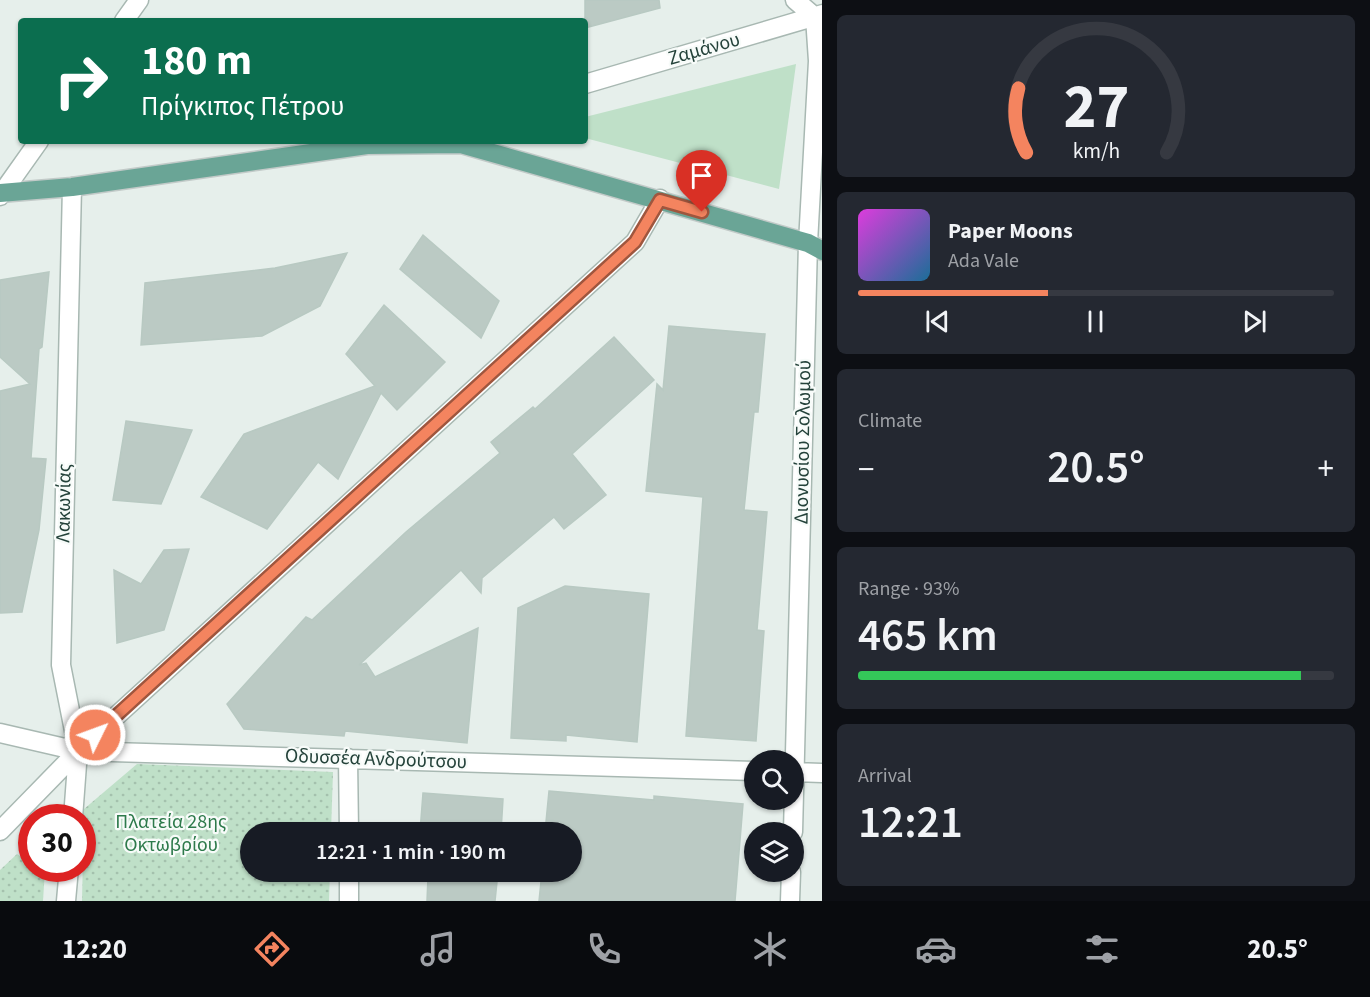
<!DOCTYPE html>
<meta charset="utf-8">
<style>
:root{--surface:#171b24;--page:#242831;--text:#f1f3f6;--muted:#9ea1a6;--line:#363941;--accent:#f4845f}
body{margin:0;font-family:"Source Sans 3",sans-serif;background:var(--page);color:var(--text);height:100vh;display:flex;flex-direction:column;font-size:22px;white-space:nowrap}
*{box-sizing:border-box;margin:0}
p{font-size:20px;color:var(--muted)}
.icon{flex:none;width:33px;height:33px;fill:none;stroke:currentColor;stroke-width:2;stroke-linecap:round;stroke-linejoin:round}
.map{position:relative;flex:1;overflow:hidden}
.side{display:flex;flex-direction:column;gap:15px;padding:15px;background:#0d0f14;width:548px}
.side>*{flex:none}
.guide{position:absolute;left:18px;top:18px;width:570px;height:126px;border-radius:6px;box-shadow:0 2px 4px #0004;background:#0b6e4f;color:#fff;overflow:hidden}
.controls{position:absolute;left:744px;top:750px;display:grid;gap:12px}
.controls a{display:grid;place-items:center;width:60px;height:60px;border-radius:50%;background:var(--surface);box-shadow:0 2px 4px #0004;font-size:30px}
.speed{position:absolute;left:18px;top:804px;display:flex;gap:12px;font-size:30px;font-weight:700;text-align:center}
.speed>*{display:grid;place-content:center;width:78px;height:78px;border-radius:50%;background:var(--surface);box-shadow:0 2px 4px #0004;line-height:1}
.speed .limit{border:9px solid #d22;background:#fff;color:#111}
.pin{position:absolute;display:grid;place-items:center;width:51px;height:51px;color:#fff;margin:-62px -26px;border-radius:50% 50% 50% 0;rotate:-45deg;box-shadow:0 0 6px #0007}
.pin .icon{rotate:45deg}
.me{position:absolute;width:66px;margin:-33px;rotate:48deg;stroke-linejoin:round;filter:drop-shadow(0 0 4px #0008)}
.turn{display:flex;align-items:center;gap:21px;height:126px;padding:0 24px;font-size:27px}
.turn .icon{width:78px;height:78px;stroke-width:2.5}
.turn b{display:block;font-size:42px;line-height:51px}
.big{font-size:45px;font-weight:600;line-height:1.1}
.side .widget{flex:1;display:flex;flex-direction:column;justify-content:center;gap:9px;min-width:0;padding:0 21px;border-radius:9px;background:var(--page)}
.side .dial{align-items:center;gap:0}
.dial svg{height:156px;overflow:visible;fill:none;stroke:var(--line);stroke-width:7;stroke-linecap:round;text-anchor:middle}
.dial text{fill:var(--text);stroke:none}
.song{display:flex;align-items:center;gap:18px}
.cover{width:72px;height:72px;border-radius:9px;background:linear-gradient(135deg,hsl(300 70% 55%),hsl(200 70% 35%))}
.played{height:6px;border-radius:3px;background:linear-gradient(90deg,var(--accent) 40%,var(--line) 40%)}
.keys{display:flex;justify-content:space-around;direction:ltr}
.heat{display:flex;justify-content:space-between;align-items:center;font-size:33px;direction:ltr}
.charge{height:9px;border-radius:4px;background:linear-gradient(90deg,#34c759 93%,var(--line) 0)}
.trip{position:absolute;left:240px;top:822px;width:342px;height:60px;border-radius:30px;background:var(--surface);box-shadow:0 2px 4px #0004;font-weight:600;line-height:60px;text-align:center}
.menu{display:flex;height:96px;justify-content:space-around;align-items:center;background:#090b0e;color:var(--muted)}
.menu .icon{width:42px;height:42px}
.menu .current{color:var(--accent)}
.menu b{font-size:27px;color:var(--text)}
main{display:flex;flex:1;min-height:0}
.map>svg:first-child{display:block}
.green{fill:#bfe0c8}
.park{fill:url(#park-dots)}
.building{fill:#bbcac4;stroke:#b8c9c2;stroke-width:1.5}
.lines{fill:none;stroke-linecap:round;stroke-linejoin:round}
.minor-casing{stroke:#a8b8b2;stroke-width:21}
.major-casing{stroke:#c2cac8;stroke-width:21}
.minor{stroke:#fff;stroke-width:18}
.major{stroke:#6aa596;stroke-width:18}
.route-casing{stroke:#9f563e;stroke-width:15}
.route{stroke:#f4845f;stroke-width:10}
.labels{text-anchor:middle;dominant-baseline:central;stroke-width:4.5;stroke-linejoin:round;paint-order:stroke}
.street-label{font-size:20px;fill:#24423a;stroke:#f7fbf9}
.park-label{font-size:20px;fill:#2d7a4b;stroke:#f7fbf9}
</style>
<main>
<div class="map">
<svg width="823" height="901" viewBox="0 0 823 901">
<defs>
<pattern id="park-dots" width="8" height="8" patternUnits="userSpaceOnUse" patternTransform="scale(1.5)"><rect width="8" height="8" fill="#bfe0c8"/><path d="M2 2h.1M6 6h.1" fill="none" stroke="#a4c1ad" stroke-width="1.8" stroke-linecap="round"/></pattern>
</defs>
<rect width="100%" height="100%" fill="#e6efeb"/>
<path class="green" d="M796 64 779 189 585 138V117Z"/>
<path class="park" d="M137 764 333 772 331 832H250V872H330L329 901H82L84 809Z
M17 854 31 863 32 868 45 870 43 901H0V870Z"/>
<path class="building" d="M585 0H659L660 8 585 28Z
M423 235 499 301 481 338 400 269Z
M347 253 320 306 262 336 141 345 145 283 275 268Z
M49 272 42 347 39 349 31 458 46 459 39 530 22 612 0 613V391L30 384 0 357V280Z
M384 305 445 362 397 410 381 393 338 479 318 462 267 529 201 497 244 434 375 386 346 354Z
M669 326 765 334 758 412H754L744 510 767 512 757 630 764 631 756 741 686 736 703 497 646 491 657 384 663 390Z
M614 337 654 380 572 454 606 495 564 529 554 517 482 578 481 593 461 570 359 665 366 663 375 677 478 628 467 743 345 731 344 736 244 729 227 704 306 617 312 620 406 532 500 453 491 442 533 407 535 409Z
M126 421 192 430 161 504 113 500Z
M189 549 164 630 117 643 114 570 141 584 164 550Z
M565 586 649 594 637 742 566 735V741L511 738 518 608Z
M549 791 654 800V796L743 804 735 901H539L542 872H572V832H545Z
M423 793 503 799 501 832H420Z
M417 872H498L495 901H427L428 877 417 876Z"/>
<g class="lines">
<defs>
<path id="minor" d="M795 0 815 17
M124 21 139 0
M585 84 823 14
M72 187 61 665 78 751 73 818
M0 196 39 141
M0 733 78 751 754 771
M348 758 349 832
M794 772 823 773
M0 831 78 751 635 242 660 199
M793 832 808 243 818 61 815 17
M349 872V901
M66 901 69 868
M790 901 791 872"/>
<path id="major" d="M0 193 72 187 367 145 461 144 808 243 823 251"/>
</defs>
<use href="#minor" class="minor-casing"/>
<use href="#major" class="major-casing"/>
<use href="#minor" class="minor"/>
<use href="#major" class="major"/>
</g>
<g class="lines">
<defs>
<path id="route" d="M95 735 635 242 660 200 702 212"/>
</defs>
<use href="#route" class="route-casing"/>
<use href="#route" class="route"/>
</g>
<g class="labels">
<g class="street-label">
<text transform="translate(704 49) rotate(-16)">Ζαμάνου</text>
<text transform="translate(803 442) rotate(-89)">Διονυσίου Σολωμού</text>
<text transform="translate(64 503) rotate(-89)">Λακωνίας</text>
<text transform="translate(376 759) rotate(2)">Οδυσσέα Ανδρούτσου</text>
</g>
<g class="park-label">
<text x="171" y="822">Πλατεία 28ης<tspan x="171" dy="23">Οκτωβρίου</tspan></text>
</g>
</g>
</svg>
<div class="controls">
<a><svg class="icon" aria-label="search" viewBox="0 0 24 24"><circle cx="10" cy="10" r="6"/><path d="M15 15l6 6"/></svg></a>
<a><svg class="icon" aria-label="layers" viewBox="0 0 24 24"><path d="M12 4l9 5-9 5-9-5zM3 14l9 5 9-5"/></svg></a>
</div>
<div class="speed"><div class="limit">30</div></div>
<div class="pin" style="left:702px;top:212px;background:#d93025"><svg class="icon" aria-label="arrive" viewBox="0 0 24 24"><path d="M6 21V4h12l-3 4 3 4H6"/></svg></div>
<svg class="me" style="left:95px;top:735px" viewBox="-20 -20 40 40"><circle r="17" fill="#f4845f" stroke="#fff" stroke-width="3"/><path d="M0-11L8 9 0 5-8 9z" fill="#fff"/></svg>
<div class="trip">12:21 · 1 min · 190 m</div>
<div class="guide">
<div class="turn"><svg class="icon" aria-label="right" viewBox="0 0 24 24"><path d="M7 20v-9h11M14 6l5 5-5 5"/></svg><div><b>180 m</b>Πρίγκιπος Πέτρου</div></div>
</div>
</div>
<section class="side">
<div class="widget dial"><svg viewBox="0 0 100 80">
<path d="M14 69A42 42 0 1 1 86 69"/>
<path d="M14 69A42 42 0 0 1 10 36" stroke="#f4845f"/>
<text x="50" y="56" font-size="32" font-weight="700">27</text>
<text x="50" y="72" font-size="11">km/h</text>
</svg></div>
<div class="widget">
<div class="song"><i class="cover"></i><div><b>Paper Moons</b><p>Ada Vale</p></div></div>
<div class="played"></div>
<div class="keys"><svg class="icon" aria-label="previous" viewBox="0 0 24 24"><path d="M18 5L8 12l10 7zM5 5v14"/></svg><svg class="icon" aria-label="pause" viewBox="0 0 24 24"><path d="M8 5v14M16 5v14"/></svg><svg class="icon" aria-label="next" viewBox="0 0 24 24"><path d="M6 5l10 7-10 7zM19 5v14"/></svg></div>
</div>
<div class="widget"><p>Climate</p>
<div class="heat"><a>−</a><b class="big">20.5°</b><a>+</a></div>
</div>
<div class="widget"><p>Range · 93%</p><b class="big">465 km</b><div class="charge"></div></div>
<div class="widget"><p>Arrival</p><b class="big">12:21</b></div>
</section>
</main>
<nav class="menu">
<b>12:20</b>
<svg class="icon current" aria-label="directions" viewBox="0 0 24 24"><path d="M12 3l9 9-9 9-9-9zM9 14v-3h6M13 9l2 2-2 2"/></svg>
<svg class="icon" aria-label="music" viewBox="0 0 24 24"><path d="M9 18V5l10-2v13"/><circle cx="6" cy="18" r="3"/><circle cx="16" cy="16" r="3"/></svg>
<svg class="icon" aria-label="phone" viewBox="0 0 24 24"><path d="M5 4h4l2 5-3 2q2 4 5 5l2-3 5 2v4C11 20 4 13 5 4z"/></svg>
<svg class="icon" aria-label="climate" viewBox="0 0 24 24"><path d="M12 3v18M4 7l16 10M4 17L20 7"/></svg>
<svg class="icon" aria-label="car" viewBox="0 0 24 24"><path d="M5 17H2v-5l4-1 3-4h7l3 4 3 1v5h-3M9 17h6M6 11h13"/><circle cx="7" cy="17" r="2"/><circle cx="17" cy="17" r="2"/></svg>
<svg class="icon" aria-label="filters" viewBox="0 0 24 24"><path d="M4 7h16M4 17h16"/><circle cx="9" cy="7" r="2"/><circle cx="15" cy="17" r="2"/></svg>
<b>20.5°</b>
</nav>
